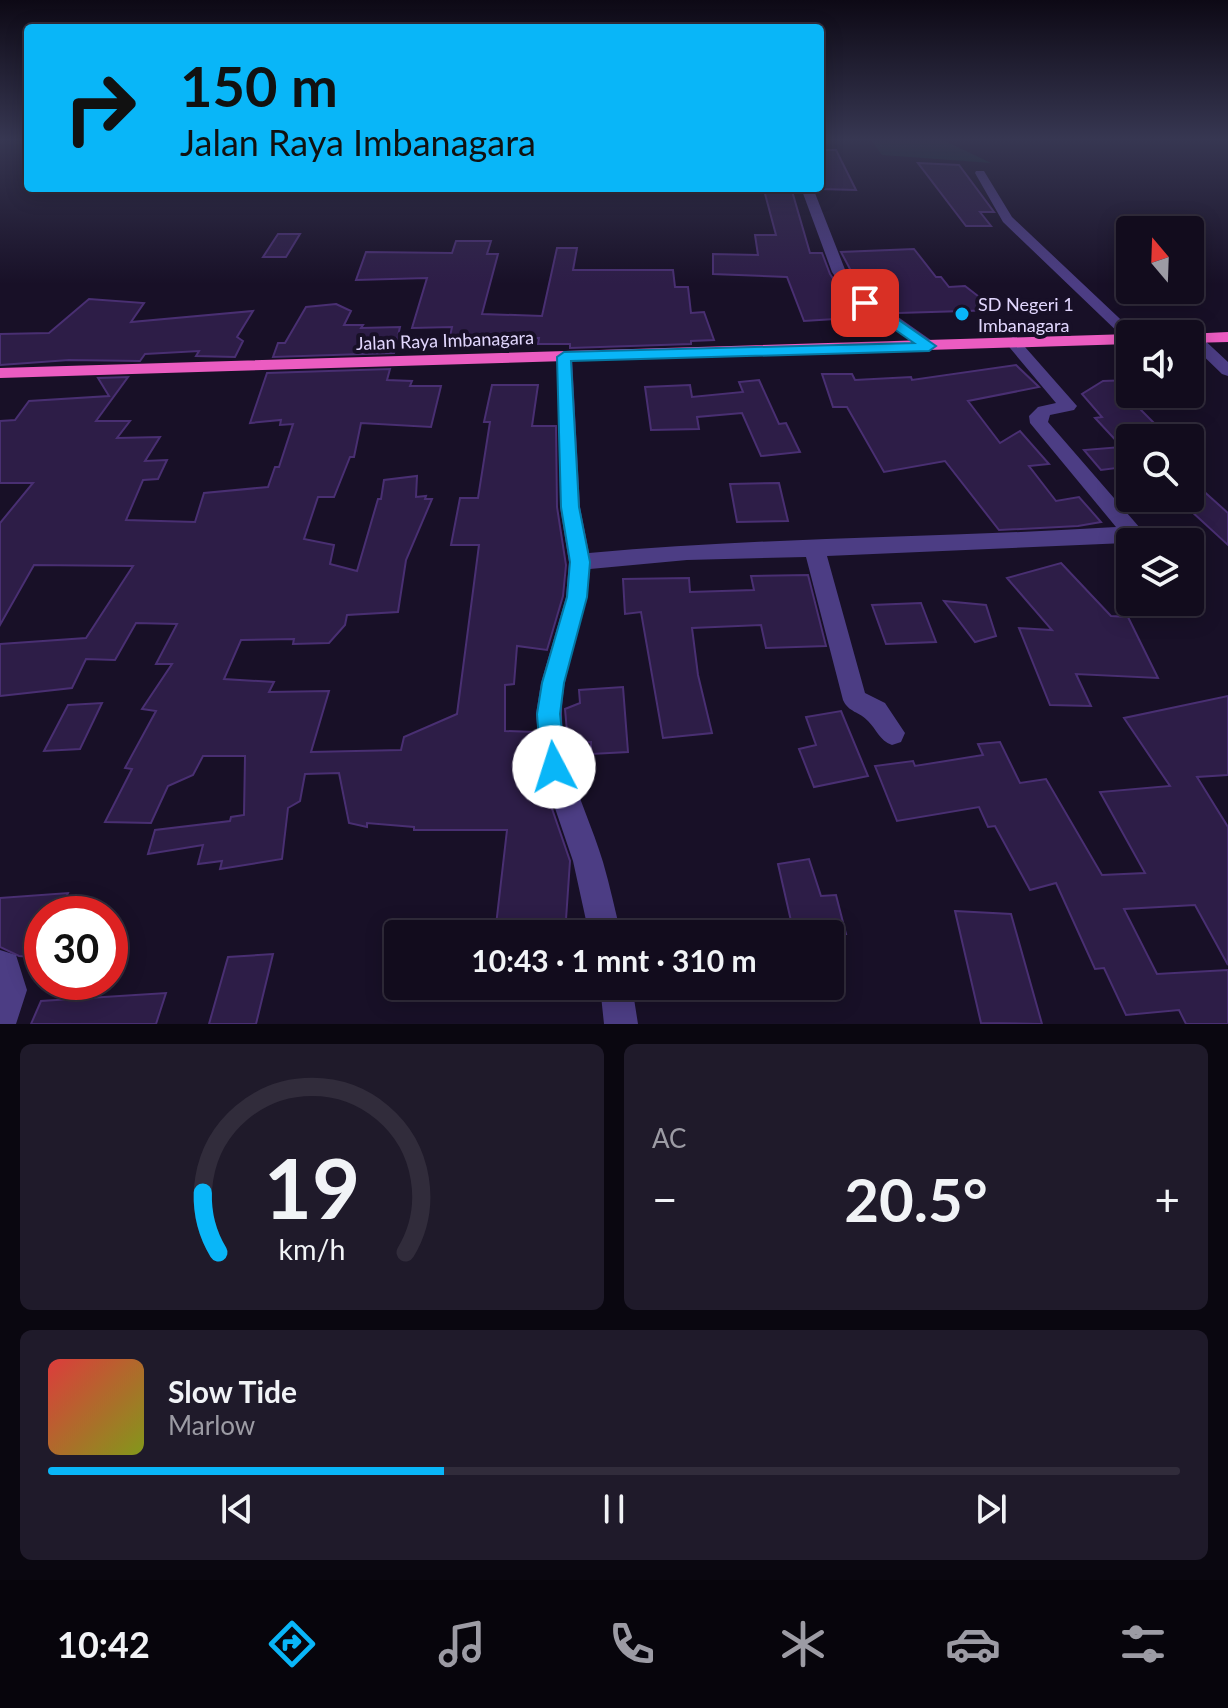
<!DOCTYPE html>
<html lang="id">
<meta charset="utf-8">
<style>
:root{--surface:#120c1d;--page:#1f1a2a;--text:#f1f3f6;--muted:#9c9ba4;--line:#312c3b;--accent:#09b6f8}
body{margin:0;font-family:Lato,sans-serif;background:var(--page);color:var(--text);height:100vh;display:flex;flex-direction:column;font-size:30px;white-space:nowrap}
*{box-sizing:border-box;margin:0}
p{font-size:26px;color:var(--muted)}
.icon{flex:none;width:44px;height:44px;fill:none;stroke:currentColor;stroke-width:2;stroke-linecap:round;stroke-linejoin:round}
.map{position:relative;height:1024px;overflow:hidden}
.drawer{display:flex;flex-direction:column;gap:20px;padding:20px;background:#0a0710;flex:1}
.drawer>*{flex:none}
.hud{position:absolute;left:24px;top:24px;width:800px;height:168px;border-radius:8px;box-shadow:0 4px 20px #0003,0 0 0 2px var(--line);background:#09b6f8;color:#111;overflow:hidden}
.needle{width:52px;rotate:341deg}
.buttons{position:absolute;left:1116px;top:216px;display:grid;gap:16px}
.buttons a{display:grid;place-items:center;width:88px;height:88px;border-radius:8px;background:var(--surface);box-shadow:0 4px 20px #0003,0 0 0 2px var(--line);font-size:40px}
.speed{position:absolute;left:24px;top:896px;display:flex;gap:16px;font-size:40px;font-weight:700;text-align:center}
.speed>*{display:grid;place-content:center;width:104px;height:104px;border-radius:50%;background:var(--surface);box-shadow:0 4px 20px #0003,0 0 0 2px var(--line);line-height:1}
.speed .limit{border:12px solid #d22;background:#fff;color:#111}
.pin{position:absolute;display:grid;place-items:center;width:68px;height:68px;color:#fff;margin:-34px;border-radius:16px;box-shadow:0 4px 12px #0006}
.me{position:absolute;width:88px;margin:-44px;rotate:355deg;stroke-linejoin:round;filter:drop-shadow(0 0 6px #0008)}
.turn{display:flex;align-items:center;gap:28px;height:168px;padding:0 24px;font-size:36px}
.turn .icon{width:104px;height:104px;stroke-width:2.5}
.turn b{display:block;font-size:56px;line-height:68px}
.big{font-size:60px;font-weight:700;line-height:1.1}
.drawer .tile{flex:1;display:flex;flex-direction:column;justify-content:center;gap:12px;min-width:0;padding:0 28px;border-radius:12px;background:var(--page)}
.drawer .dial{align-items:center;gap:0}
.dial svg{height:208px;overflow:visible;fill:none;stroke:var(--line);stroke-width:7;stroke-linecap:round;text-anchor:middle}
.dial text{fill:var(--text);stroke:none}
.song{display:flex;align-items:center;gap:24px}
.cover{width:96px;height:96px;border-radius:12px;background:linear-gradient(135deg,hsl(0 70% 55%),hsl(70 70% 35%))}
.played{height:8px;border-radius:4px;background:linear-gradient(90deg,var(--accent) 35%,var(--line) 35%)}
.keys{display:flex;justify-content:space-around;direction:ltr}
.heat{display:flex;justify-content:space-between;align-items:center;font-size:44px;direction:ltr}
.drawer .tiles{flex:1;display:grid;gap:20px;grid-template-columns:1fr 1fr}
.tile:last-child{grid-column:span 2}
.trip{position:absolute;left:384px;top:920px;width:460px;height:80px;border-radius:8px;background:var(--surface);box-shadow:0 4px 20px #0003,0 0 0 2px var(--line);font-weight:700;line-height:80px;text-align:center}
.menu{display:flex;height:128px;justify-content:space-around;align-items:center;background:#07050c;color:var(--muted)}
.menu .icon{width:56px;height:56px}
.menu .current{color:var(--accent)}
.menu b{font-size:36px;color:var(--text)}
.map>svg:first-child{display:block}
.green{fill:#132c31}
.building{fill:#2d1d47;stroke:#492f72;stroke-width:2}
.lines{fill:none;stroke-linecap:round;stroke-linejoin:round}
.minor{fill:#4c3d84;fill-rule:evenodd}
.trunk{fill:#eb5cc1;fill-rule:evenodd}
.route{fill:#09b6f8;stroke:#0676a1;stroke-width:2}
.poi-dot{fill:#09b6f8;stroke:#181027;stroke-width:3}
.labels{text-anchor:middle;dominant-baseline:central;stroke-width:8;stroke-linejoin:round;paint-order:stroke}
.far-poi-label{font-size:18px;fill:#e2d7fe;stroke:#181027;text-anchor:start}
.far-street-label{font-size:18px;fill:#e2d7fe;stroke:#181027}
</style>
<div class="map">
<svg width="1228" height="1024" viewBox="0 0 1228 1024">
<rect width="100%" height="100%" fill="#181027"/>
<path class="green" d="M871 140H943L991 163 882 155Z"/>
<path class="building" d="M820 150H836L856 190 820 189Z
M918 163 959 165 994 212H980L991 226H966Z
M764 190 792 191 810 253H822L830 274 845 296 870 314H864L866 317 804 321 787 277 713 274V254L758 255 755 235H776Z
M278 234H300L286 257H263Z
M456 241H491L487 254H498L482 314 542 316 557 248H577L573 270H673L675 287H688L691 313 704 312 714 340 691 341V344L570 348V344H538L539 338 479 339 478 345 448 346 452 327 412 328 427 278 356 280 366 252 452 253Z
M914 249 936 277H941L949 287 965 286 996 310 898 313 859 286 841 252Z
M89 299 144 303 131 322 253 311 237 337 243 341 235 357 196 356 199 351 145 354 140 361 69 360 0 365V334L49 333Z
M336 304 351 311 344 325H363L361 328 400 327 394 353 273 357 278 343H285L306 307Z
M1016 365 1039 387 968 401 1000 443 1020 431 1049 464 1029 466 1056 501 1079 497 1101 522 1078 526 999 530 945 461 884 472 847 407H833L822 374H852L855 380 911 377 912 380Z
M390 369 387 380 412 381 410 386H441L431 427 361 423 354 457H350L334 497H318L304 539 334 545 330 564 357 571 378 499H381L384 480 417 476 416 497 426 496 425 499H432L406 560 398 612 347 615 345 625 329 643 293 644 294 639 241 640 224 679 274 682 269 692 329 691 311 752 401 750 404 737 457 714 479 545H451L460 498H478L490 422H484L492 385H538L532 426H556L557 507 566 565 563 596 547 650 517 646 514 684 505 685V731L535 732 538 768 570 861 565 934H495L507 830H414V827L367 823V827L349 823 339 773 305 774 300 801 288 808 282 859 220 869 222 861 198 864 203 845 148 854 155 830 230 821 231 817 244 815 245 756H203L193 775 168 786 151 823 105 822 132 769 125 768 156 711 142 709 172 664H156L177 624 136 623 115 660 86 659 72 688 0 696V644L86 638 133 566 34 565 0 625V523L33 483H0V421L15 420 29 401 109 396 98 378 128 377 96 421H130L117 438 160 437 145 461 167 460 158 479 143 480 126 520 195 522 204 493 268 487 275 467H279L293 424 280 425 281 420 250 423 267 373Z
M759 380 779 424 786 423 800 452 761 456 742 413 697 417 699 429 651 430 645 387 690 385 692 397 743 392 739 382Z
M1130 380V399L1165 434 1130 438V484L1116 468 1101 470 1084 450 1122 447 1095 418 1102 417 1082 394 1103 381Z
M1190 479 1228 513V545L1190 510Z
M779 483 788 521 737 522 730 484Z
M1061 563 1111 616 1128 617 1158 678 1076 674 1091 706 1050 705 1019 628 1052 630 1007 578Z
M808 575 826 646 766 648 761 625 692 628 698 675 712 733 663 738 641 612 625 614 623 579 689 578 690 592 754 590 751 576Z
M944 601 986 605 996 636 975 642Z
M921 603 936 642 886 644 872 605Z
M623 687 628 752 591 754V742L568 743 565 709 580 703 579 690Z
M1228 696V775L1197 777 1228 827V965L1195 905 1124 909 1157 974 1228 970V1024H1186L1179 1010 1126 1015 1104 968 1095 969 1056 883 1030 890 995 826 988 827 979 807 897 821 875 766 913 761 915 766 983 755 978 744 1000 742 1020 783 1046 779 1102 875 1145 873 1100 792 1170 786 1124 718Z
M102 703 80 749 44 751 68 705Z
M841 711 868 776 814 787 799 749 816 745 806 717Z
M809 859 821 896 836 895 846 934H794L778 864Z
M68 893 59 914H42V958L19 956 0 947V898Z
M955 911 1011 914 1042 1024 981 1023Z
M273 954 256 1024H209L228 957Z
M166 993 156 1024H31L41 1001Z"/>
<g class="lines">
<path class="minor" d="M976 171H984L1012 217 1135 333 1130 334V341L1125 339 1003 222 975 173Z
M801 188H813L846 272 857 288 935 343V349H923L847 294 832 272Z
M1190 334 1199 335 1228 362V376L1222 374 1190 343Z
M1013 337 1018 339 1077 406 1074 410 1050 415 1048 422 1140 528 1149 542 827 556 865 693 885 703 905 733 901 742 892 745C879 740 877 730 868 721 860 712 848 712 843 700L806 557 687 560 590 569C587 618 562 665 562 714 562 768 588 812 603 862 610 886 615 910 621 934H589L573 861 541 767 536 714 541 683 566 597 569 562 560 507 558 354 564 352 572 357 580 507 589 553C764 537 940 538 1116 527L1030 423 1029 416 1038 407 1056 403 1005 342Z
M0 950 16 955 27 990 16 1024H0Z
M600 986H632L638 1024H604Z"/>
<path class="trunk" d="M1228 332V342L1190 343V334H1186Z
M1130 334V344L0 378V368Z"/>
</g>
<linearGradient id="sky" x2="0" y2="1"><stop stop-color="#0d0915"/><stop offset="0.49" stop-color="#373752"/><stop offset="1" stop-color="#373752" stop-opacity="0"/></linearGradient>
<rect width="1228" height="284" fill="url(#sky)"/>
<path class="route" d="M861 300H870L936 346 929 351 571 361 579 507 590 562 587 597 564 683 560 714 566 767 562 775 554 779 545 775 541 767 537 714 542 683 567 597 570 562 561 507 557 357 564 352 914 343 861 306Z"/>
<circle class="poi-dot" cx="962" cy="314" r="8"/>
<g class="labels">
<g class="far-poi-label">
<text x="978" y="304">SD Negeri 1<tspan x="978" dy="21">Imbanagara</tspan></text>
</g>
<g class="far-street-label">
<text transform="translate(445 340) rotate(-2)">Jalan Raya Imbanagara</text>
</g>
</g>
</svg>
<div class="buttons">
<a><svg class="needle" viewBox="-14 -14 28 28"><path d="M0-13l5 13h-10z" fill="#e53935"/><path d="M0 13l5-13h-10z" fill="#9c9ba4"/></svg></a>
<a><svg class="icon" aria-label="sound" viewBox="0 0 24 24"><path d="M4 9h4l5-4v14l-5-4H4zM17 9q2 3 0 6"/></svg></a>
<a><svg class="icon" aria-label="search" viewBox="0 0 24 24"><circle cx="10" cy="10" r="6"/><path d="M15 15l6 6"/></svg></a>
<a><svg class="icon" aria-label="layers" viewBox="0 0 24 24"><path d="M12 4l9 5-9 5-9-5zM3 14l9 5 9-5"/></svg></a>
</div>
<div class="speed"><div class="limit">30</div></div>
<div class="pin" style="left:865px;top:303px;background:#d93025"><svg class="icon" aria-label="arrive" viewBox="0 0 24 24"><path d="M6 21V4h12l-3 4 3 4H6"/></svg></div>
<svg class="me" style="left:554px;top:767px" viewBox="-20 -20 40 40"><circle r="19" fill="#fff"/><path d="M0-13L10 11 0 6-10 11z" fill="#09b6f8"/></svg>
<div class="trip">10:43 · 1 mnt · 310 m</div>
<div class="hud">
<div class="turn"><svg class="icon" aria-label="right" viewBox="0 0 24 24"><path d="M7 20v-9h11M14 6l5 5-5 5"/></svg><div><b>150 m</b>Jalan Raya Imbanagara</div></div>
</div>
</div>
<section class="drawer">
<div class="tiles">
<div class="tile dial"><svg viewBox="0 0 100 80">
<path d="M14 69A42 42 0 1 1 86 69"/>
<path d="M14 69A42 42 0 0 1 8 46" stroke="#09b6f8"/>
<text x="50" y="56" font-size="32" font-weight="700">19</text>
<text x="50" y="72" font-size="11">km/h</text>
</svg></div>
<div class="tile"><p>AC</p>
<div class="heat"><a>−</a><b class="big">20.5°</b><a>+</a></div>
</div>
<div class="tile">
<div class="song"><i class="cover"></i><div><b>Slow Tide</b><p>Marlow</p></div></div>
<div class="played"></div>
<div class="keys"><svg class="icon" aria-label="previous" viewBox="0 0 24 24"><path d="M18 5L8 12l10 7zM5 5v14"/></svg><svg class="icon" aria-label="pause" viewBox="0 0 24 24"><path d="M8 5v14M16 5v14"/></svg><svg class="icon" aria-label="next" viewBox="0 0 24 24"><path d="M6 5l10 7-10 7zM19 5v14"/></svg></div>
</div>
</div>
</section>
<nav class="menu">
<b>10:42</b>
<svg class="icon current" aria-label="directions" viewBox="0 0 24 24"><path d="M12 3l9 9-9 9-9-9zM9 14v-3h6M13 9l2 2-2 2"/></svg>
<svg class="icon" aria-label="music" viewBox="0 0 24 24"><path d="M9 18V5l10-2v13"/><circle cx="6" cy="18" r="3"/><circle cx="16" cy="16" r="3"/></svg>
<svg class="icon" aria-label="phone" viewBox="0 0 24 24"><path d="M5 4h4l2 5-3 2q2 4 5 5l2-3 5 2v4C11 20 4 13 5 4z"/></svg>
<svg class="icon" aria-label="climate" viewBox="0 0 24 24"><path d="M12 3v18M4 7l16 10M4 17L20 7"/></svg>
<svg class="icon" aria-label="car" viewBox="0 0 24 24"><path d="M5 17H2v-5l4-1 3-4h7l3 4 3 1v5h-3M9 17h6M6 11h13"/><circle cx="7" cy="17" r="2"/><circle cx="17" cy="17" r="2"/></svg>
<svg class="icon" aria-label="filters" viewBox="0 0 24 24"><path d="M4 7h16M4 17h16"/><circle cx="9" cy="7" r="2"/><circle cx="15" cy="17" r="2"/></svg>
</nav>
